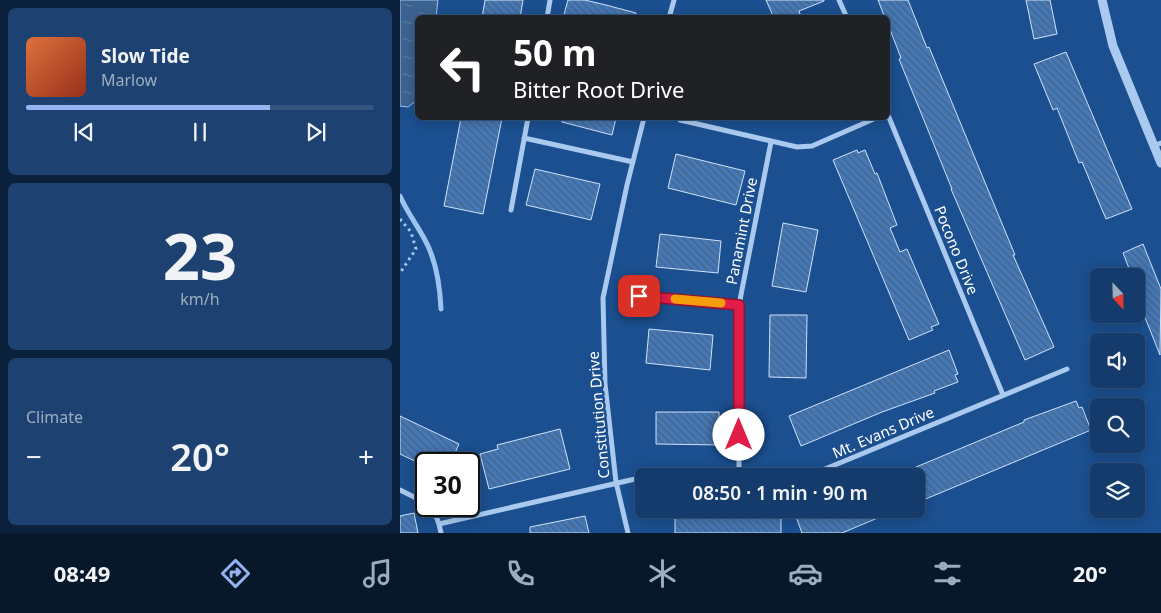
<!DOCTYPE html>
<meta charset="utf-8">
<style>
:root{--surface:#143b6b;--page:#1d4271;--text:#f1f3f6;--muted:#9dadc1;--line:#33557e;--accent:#95b2f1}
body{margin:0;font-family:"Noto Sans",sans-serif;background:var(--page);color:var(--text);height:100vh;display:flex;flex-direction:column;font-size:19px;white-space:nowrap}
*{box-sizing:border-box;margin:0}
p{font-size:16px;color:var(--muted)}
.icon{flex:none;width:28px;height:28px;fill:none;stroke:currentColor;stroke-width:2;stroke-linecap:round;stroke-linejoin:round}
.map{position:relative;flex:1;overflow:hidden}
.drawer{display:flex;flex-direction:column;gap:8px;padding:8px;background:#0b203b;width:400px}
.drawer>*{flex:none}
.top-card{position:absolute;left:15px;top:15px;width:475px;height:105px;border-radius:8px;box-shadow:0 2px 12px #0003,0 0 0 1px var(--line);background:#202124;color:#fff;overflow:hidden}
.needle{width:32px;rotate:158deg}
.tools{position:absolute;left:690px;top:268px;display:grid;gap:10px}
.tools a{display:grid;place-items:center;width:55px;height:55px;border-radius:8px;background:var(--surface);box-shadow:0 2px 12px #0003,0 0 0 1px var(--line);font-size:25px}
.speed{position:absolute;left:15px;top:452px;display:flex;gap:10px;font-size:25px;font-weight:700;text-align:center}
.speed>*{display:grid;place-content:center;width:65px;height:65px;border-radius:50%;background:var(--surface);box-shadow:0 2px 12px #0003,0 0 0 1px var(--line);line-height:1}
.speed .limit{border:2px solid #111;border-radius:8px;background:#fff;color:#111}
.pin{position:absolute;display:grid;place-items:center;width:42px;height:42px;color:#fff;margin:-21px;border-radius:10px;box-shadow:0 2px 8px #0006}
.me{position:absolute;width:55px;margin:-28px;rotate:0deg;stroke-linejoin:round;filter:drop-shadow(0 0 4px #0008)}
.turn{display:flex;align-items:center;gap:18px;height:105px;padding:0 15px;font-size:22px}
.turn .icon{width:65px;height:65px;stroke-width:2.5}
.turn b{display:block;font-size:35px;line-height:42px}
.big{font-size:38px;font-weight:600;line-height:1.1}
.drawer .tile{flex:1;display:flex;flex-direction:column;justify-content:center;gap:8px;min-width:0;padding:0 18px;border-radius:8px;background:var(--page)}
.drawer .dial{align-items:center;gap:0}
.dial b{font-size:65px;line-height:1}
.song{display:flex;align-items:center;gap:15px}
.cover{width:60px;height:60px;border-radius:8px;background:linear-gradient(135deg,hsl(20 70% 55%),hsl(10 70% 35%))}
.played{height:5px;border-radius:2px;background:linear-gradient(90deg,var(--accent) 70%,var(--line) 70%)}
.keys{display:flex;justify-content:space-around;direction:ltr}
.heat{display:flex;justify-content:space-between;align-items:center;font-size:28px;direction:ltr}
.trip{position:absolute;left:235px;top:468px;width:290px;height:50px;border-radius:8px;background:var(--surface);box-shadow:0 2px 12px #0003,0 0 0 1px var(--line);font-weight:600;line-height:50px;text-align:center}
.menu{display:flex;height:80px;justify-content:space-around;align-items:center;background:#08182b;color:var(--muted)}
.menu .icon{width:35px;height:35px}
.menu .active{color:var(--accent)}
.menu b{font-size:22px;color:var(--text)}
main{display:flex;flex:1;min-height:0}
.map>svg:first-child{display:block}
.water{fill:url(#water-ripples);stroke:#9cc4f0}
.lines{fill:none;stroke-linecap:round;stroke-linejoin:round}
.stream{stroke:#9cc4f0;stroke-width:5}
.building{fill:url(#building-back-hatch);stroke:#cfe3fa}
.path{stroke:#a9c9ee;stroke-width:3;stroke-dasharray:2.5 4;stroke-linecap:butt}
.minor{stroke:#a9c9ee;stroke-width:5}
.tertiary{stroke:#a9c9ee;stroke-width:9}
.route-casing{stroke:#92132f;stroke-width:12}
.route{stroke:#e11d48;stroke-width:9}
.slow{stroke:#f59e0b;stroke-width:9}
.labels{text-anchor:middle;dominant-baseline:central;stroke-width:5;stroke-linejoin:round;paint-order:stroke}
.street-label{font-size:15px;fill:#fff;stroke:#1b4f8f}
</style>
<main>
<section class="drawer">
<div class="tile">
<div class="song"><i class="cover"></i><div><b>Slow Tide</b><p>Marlow</p></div></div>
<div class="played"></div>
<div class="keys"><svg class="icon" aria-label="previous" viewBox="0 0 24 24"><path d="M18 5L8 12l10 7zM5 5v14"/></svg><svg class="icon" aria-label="pause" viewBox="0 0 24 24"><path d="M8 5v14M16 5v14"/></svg><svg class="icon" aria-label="next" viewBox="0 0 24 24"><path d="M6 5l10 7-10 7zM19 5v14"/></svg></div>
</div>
<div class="tile dial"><b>23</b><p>km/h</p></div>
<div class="tile"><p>Climate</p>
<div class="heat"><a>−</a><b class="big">20°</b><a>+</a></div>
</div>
</section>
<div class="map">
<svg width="761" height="533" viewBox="0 0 761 533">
<defs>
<pattern id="water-ripples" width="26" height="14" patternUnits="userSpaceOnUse" patternTransform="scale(1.25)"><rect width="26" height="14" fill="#3c6290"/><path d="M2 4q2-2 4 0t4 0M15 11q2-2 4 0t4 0" fill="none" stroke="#597aa1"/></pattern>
<pattern id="building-back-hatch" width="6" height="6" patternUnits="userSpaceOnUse" patternTransform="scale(1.25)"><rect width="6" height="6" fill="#4478b7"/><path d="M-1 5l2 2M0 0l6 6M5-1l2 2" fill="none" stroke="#486282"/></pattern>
</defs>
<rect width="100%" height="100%" fill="#1b4f8f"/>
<path class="water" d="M0 0H38L36 17 18 18 17 100 8 107 0 106Z"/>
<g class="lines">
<path class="stream" d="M0 196C7 212 17 225 25 240 36 260 40 287 41 309"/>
</g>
<path class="building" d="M85 0H123L120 18H82Z
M168 0H185L206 5 236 13 235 18H163Z
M366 0H424V1L399 11 400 14 391 18H374Z
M478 0H508L527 48 529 47 615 255H613L654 347 625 360 551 189H552L499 59 501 58 488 24V18H485Z
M626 0H650L657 34 634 39Z
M666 52 732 209 706 219 682 162 679 163 657 108 653 110 634 64Z
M61 118H102L83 214 44 206Z
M162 118H216L212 135 162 122Z
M457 150 458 153 465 150 475 174 477 173 497 225 490 228 500 252 507 249 539 324 531 327 533 330 509 340 433 160Z
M276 154 345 171 336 205 268 188Z
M135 169 200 184 191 220 126 205Z
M383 223 418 230 406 292 372 286Z
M260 234 321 241 318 273 256 267Z
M743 244 761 289 760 355 736 295V276H732L723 253Z
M370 315H407L406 378 369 377Z
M249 329 313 335 310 370 246 363Z
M549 350 558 374 555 375 558 382 534 391 535 393 482 412 401 446 389 416Z
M676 401 679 408 682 407 691 430 516 503V467L624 422V420Z
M256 412H319V445L256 444Z
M0 416 59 444 50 464H21L0 454Z
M160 429 170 469 89 489 80 454 98 449 97 445Z
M275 509H381V533H275Z
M407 509H499L442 533H402L395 514Z
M14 513 18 533H0V516Z
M185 516 189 533H130V527Z"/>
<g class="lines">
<path class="path" d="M0 219 11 232 16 249 0 273"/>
<path class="minor" d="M439 0 447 18
M147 18 150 0
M269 18 274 0
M488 115 603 395
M280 120 397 147 412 146 476 118
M124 138 233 162
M754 146 761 143
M111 210 128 118
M239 296 339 305
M300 476 413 474 667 369
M339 476V305L371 142
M0 490 26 503
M32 506 39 524 244 477
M39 524 41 533
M228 533 216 482 205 384 203 298 227 185 244 118"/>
<path class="tertiary" d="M702 0 713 46 761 163"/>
</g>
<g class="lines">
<defs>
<path id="route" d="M239 296 339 305V435"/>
</defs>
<use href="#route" class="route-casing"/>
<use href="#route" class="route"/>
<path class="slow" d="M275 299 321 303"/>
</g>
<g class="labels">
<g class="street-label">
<text transform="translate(341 231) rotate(-79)">Panamint Drive</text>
<text transform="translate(557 250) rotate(68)">Pocono Drive</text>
<text transform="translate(198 415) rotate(-95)">Constitution Drive</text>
<text transform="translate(483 432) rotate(-23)">Mt. Evans Drive</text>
</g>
</g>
</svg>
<div class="tools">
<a><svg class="needle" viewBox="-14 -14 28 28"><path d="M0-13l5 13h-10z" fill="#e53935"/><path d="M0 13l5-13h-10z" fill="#9dadc1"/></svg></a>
<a><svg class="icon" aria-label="sound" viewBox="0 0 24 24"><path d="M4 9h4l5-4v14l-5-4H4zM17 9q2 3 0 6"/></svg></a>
<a><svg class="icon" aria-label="search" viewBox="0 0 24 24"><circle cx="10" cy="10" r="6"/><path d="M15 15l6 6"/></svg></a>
<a><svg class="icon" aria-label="layers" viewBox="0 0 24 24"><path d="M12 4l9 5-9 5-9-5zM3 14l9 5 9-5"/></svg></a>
</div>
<div class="speed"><div class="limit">30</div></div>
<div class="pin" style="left:239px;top:296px;background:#d93025"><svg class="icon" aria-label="arrive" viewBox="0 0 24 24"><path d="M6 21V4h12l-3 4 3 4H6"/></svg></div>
<svg class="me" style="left:339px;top:435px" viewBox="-20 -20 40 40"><circle r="19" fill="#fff"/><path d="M0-13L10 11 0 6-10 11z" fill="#e11d48"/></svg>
<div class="trip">08:50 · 1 min · 90 m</div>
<div class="top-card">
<div class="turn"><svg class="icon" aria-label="left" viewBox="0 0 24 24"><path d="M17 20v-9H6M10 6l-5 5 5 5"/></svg><div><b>50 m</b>Bitter Root Drive</div></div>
</div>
</div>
</main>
<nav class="menu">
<b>08:49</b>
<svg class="icon active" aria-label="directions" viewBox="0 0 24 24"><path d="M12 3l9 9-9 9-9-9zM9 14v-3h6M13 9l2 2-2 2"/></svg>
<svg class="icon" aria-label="music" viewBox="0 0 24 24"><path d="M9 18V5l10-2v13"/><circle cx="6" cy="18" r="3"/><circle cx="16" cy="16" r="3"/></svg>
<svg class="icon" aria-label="phone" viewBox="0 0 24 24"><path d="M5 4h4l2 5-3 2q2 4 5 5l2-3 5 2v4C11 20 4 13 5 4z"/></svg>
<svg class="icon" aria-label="climate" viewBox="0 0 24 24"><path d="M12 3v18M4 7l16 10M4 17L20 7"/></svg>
<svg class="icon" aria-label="car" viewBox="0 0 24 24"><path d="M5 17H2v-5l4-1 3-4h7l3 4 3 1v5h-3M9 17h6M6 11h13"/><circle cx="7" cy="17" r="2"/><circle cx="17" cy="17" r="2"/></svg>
<svg class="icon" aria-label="filters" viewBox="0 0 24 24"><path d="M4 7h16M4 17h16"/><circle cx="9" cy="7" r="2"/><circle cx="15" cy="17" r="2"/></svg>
<b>20°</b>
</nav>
